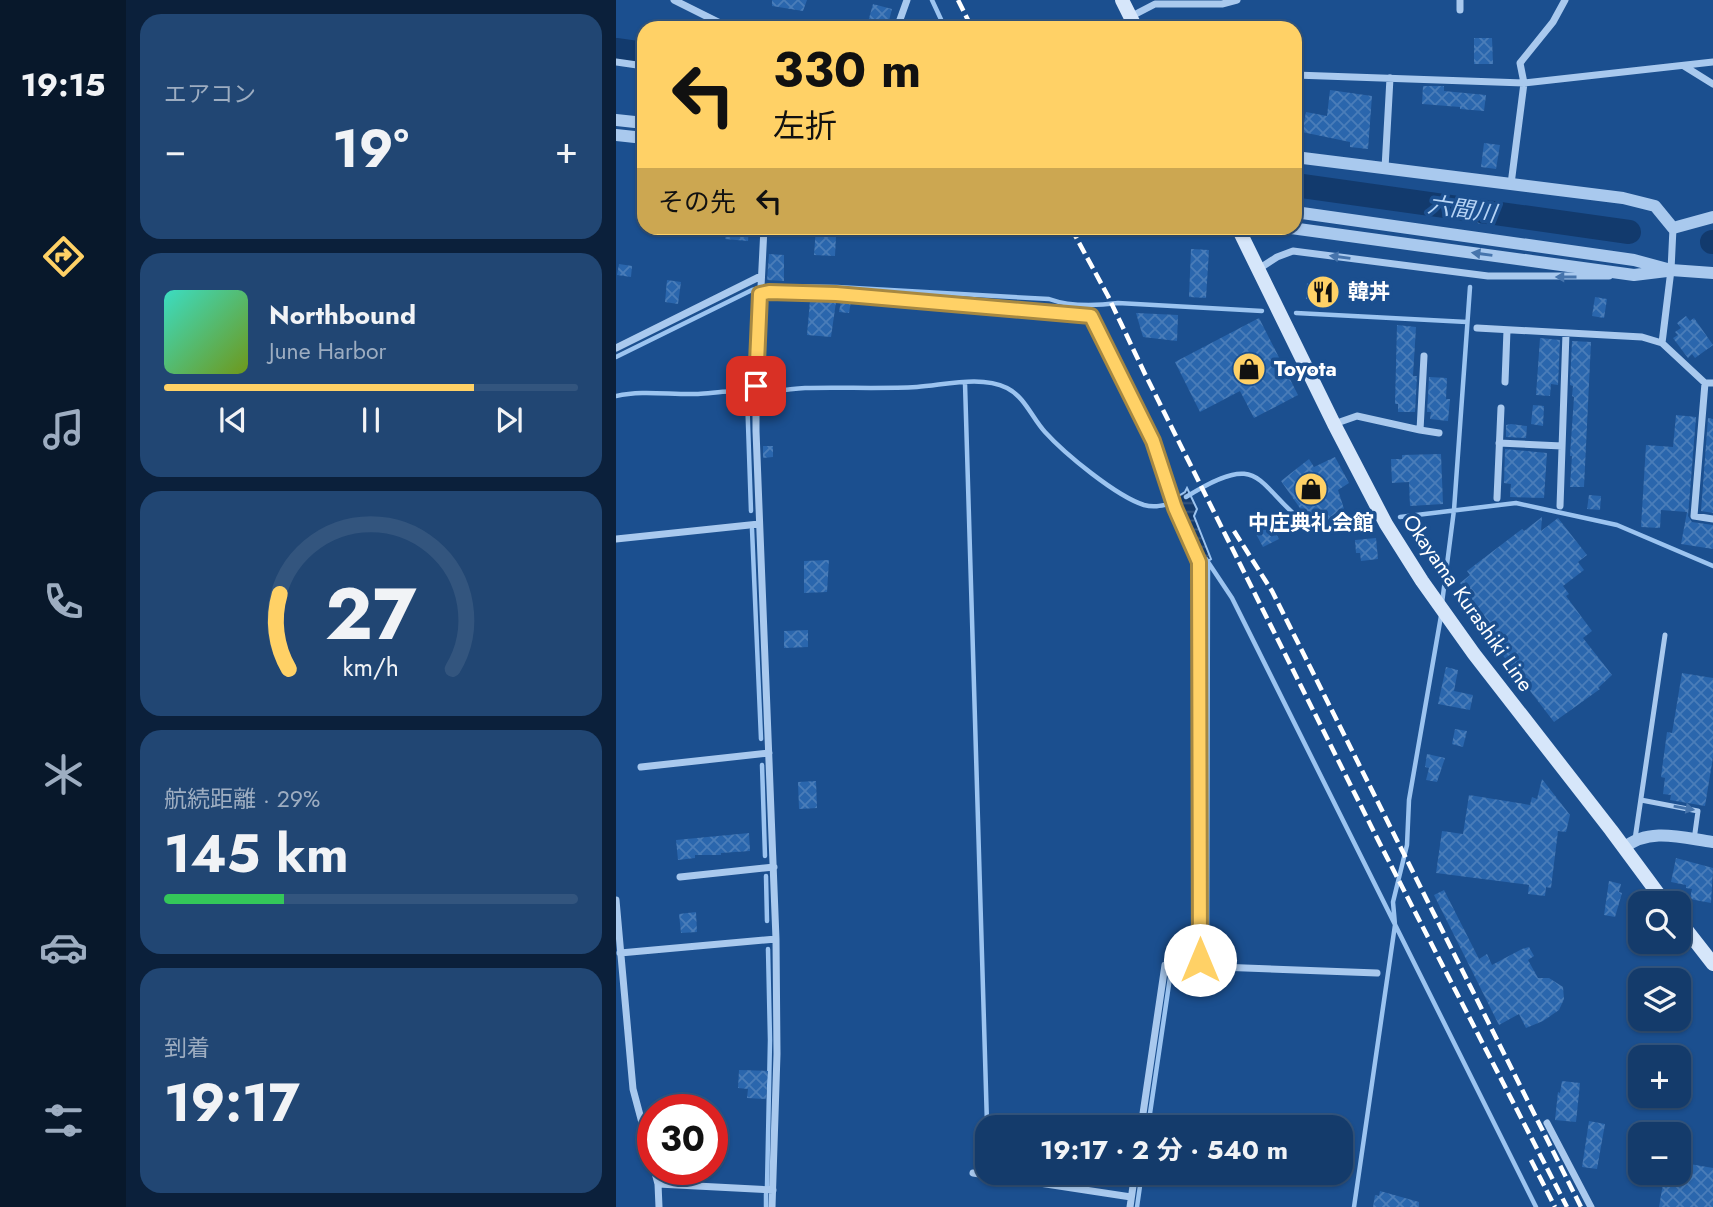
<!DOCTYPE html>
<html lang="ja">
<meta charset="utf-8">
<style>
:root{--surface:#143b6b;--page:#214673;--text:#f1f3f6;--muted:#9dadc1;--line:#33557e;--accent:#ffd166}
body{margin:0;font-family:Jost,"Noto Sans JP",sans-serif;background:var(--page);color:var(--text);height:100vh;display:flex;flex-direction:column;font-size:26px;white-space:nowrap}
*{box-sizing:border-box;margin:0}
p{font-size:23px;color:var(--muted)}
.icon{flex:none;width:38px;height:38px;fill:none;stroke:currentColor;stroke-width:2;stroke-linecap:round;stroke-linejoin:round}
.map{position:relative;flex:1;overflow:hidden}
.panel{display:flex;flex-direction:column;gap:14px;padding:14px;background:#0b203b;width:490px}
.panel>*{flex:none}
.top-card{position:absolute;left:21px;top:21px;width:665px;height:214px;border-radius:21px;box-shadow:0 2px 5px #0004,0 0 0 2px var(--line);background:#ffd166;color:#111;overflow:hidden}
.tools{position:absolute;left:1012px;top:891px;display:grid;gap:14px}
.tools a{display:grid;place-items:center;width:63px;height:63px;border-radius:14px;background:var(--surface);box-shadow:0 2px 5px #0004,0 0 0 2px var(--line);font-size:35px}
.speed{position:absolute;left:21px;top:1094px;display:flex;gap:14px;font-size:35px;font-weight:700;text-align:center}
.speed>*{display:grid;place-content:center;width:91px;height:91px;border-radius:50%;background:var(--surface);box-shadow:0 2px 5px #0004,0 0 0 2px var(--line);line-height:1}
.speed .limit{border:10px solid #d22;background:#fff;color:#111}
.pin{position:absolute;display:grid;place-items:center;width:60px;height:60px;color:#fff;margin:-30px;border-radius:14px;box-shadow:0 4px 10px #0006}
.me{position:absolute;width:77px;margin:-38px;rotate:0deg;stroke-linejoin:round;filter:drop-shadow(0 0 5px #0008)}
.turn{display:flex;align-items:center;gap:24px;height:147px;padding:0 21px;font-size:32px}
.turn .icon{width:91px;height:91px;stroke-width:2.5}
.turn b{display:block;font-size:49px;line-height:60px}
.then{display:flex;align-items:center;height:66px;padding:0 21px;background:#0003;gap:14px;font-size:26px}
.big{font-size:52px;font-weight:700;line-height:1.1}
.panel .widget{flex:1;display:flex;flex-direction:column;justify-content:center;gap:10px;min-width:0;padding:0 24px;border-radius:21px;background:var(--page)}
.panel .dial{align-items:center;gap:0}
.dial svg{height:182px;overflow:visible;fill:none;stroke:var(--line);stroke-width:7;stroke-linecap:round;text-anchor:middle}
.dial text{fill:var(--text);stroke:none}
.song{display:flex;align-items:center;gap:21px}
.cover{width:84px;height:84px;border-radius:10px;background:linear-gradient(135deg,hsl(170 70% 55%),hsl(80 70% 35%))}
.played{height:7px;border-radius:4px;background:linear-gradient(90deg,var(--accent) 75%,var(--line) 75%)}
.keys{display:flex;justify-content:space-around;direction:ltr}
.heat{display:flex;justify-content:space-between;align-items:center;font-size:38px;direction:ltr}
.charge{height:10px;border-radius:5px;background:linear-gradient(90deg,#34c759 29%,var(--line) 0)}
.trip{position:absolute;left:359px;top:1115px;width:378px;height:70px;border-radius:21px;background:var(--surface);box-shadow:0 2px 5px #0004,0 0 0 2px var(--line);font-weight:700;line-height:70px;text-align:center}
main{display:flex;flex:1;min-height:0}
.menu{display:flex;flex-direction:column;width:126px;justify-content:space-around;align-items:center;background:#08182b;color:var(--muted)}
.menu .icon{width:49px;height:49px}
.menu .active{color:var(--accent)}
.menu b{font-size:32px;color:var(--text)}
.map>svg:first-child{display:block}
.water{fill:url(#water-rules);stroke:#9cc4f0;stroke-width:2}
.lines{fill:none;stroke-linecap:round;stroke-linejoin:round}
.stream{stroke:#9cc4f0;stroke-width:4.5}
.river{stroke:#123a6d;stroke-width:24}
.building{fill:url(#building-cross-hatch)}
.service{stroke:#a9c9ee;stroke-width:5}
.minor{stroke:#a9c9ee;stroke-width:7}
.tertiary{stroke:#a9c9ee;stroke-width:12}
.secondary{stroke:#d6e6fa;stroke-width:14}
.rail{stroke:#fff;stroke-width:4.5;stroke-dasharray:12 5;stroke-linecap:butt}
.oneway{fill:#4674ac}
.route-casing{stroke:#a68842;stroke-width:18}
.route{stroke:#ffd166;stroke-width:12}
.labels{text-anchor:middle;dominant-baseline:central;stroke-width:7;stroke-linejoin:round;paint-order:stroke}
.poi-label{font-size:21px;font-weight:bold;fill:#fff;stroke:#1b4f8f;text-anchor:start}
.street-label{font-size:21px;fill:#fff;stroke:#1b4f8f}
.water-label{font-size:23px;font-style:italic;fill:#b5d3f5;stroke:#1b4f8f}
</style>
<main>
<nav class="menu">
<b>19:15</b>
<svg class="icon active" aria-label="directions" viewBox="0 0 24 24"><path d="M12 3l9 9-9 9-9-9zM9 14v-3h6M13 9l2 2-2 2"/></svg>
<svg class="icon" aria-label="music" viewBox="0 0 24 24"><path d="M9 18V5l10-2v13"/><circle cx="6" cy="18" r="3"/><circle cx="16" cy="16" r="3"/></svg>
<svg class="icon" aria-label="phone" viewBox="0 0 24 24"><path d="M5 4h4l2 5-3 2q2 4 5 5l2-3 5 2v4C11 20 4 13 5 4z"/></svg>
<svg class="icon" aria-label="climate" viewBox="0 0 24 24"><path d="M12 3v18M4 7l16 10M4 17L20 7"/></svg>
<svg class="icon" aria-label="car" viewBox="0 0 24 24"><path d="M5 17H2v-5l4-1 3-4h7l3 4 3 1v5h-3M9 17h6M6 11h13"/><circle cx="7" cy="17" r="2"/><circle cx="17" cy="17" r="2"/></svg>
<svg class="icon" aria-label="filters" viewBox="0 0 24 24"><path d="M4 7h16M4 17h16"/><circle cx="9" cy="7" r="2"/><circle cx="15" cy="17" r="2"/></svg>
</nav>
<section class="panel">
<div class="widget"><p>エアコン</p>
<div class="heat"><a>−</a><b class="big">19°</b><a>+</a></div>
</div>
<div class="widget">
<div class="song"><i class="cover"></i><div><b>Northbound</b><p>June Harbor</p></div></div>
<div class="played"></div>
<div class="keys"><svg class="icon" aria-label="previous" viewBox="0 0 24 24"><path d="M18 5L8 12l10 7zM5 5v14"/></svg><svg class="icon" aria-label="pause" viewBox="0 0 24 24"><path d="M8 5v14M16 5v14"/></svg><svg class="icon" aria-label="next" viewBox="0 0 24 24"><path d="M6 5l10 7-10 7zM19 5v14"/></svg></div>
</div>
<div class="widget dial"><svg viewBox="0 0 100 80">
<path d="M14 69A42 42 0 1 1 86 69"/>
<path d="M14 69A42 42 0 0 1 10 36" stroke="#ffd166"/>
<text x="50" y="56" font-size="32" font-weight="700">27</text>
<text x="50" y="72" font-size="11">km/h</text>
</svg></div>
<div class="widget"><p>航続距離 · 29%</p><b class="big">145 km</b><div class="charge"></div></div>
<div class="widget"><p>到着</p><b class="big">19:17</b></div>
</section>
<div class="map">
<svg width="1097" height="1207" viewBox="0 0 1097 1207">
<defs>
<pattern id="water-rules" width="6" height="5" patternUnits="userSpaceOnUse" patternTransform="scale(1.75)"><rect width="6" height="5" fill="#123a6d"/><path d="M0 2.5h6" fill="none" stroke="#365883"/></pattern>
<pattern id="building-cross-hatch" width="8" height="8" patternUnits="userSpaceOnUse" patternTransform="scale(1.75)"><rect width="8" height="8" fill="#2a66ad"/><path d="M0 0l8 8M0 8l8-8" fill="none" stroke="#4a7db9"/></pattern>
</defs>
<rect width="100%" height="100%" fill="#1b4f8f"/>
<path class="water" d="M571 488 581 509 578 516 595 559 589 563 561 497 569 492Z"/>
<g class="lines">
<path class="stream" d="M316 0 329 28
M863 221 864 210
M680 313 851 322
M0 357 136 290 152 286 221 287 433 299C455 307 479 306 502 303L646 311
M349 383 371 1124
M131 395 135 511
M0 396C27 390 54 395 82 394 97 394 117 388 131 395 150 393 170 389 189 388 226 387 264 389 301 387 329 385 365 375 391 388 409 397 416 418 429 432 449 454 500 496 528 505 539 508 548 505 559 503
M570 497C650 447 638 487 695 528L754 521
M784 517 900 503 1001 525 1097 566
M136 529 145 739
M590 559 616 598 920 1207
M826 603 838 510 854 287
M146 765 149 856
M150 876 151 921
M532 1127 557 957 591 958 592 563
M151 1187 154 1040 152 949
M150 1207V1194
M521 1207 526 1172
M738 1207 779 925 777 902 791 845 793 800 825 616"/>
<path class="river" d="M0 50 28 54
M679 185 1013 232
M1096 242H1097"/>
</g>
<path class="building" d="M156 0H191L187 11 156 6Z
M257 4 276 9 271 28H253L255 23 252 22Z
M858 38H876L877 64H858Z
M807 86H828V91L870 95 868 111 844 109V107L806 104Z
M714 90 756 96 752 149 734 147V142L686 132 690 112 711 116Z
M868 143 884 145 880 169 865 167Z
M111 228H133L132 241 109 239Z
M200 228H212L211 235 220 236 219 256 198 255Z
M575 249 593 250 590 298 573 297Z
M153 254 168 255V281L151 280Z
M3 264 16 266 15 277 1 275Z
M51 280 65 282 62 304 49 302Z
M691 283 723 285 722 301 690 299Z
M979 297 991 299 988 318 976 316Z
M194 300 220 302 215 337 191 335Z
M225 301H235L233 313 223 312Z
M520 313 562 315 561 341 527 337Z
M1070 316 1074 321 1078 318 1097 345 1079 358 1076 354 1072 358 1057 338 1062 335 1059 332 1065 328 1061 323Z
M643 318 682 395 638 418 624 391 584 412 559 362Z
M781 325 800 327 797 376H801L799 412H782V404H779Z
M924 338 944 340 942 385 935 384 934 396 920 395Z
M956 341 975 342 968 487H954L956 456H954L958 397 956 396 957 386 954 385Z
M813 377 831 378 830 399H834L832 421 814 419 815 412H811Z
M917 405 928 406 927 426 915 424Z
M1060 415 1080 417 1072 516 1076 522 1097 525V549L1065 544 1071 512 1045 510 1044 528 1025 527 1030 445 1057 447Z
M1092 418 1097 419V513L1085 511Z
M895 424 911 426 910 438 890 437V425Z
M147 446H157V457L147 458Z
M889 449 931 453 928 498 894 497 895 484 888 483Z
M825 454 827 504 794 506 793 482 776 483 775 459H786V455Z
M719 457 733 483 722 490 729 512 716 519 693 521 665 481 693 459 698 467Z
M973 495 985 496 984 510 971 509Z
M926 517 925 531 942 518 971 555 962 562 968 570 947 586 953 594 950 596 976 631 967 638 996 675 982 688 984 689 938 722 868 631 875 625 844 583 854 575 851 571 906 529 908 531Z
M655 525 663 539 647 547 640 534Z
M760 538 762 559 745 561 744 553H740L739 540Z
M213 560 211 592 188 593V561Z
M192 630V647L168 648V631Z
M830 667 842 670 838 691 857 695 854 710 822 704Z
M1066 673 1097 678V757L1089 806 1054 800 1055 795 1047 794 1049 778 1045 777 1051 732 1056 733Z
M839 729 851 731 847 747 836 744Z
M811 754 829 758 821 782 810 780 813 768 809 767Z
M926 779 954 815 950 832 942 831 935 888 930 887 929 896 912 894 913 885 820 873 826 831 847 834 853 795 914 805 916 797 921 799Z
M200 781 201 808 183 809 182 782Z
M133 833 134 851 105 853V855H79V858L62 860 60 840Z
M1060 858 1097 868 1095 903 1074 899 1076 889 1070 888V885L1055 882Z
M993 881 1005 884 1003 892 1006 893 999 917 988 915Z
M828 890 863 959 871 954 876 965 906 949 913 947 918 956 912 960 922 978H933L947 987 948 999 943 1010 927 1021 910 1028 903 1014 883 1025 818 895Z
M80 912 81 932 65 933 63 914Z
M123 1070 152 1071 150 1099 131 1098 132 1089 122 1088Z
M946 1081 964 1083 960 1122 939 1120 942 1092 944 1093Z
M973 1121 989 1124 981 1169 966 1167Z
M1062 1162 1097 1168V1207H1043L1049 1172H1062Z
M764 1191 803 1202V1207H757L759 1195 763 1196Z"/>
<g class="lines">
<path class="service" d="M1025 800 1082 811 1078 840
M1019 839 1049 635"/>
<path class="minor" d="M58 0 114 28
M844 10V0
M514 17 539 4H606L621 0
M281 28 291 0
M0 62 28 66
M1068 66 1097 84
M679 75 908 83 1097 62
M769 168 774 78
M895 184 908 83 904 63 937 22 949 0
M148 228 140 385V431L160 939 161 1054 156 1207
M1057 228 1055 270 1046 343 1089 383H1097
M641 270 661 257 677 251 872 276H993
M144 294 153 292 220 294 475 316 537 441 559 508 583 562 584 966
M861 328 1026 337 1046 343
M0 348 145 276
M889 382 891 330
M1089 383 1078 516 1097 519
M718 424 741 416 804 430 808 356
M804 430 823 433
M883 443 946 446
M881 498 885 408
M944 506 950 333
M0 539 143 524
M25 767 153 753
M64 877 158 867
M0 900 17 1089 37 1164
M4 953 160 939
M931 1123 975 1207
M525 1127 549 965 761 973
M38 1169 42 1184 43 1207
M357 1173 515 1197
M42 1184 157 1190
M514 1207 519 1172"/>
<path class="tertiary" d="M0 120 28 123
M0 135 28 138
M679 157 1007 198 1039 206 1057 228 1097 217
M679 212 1018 260 1055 270 1097 273
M675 228 1018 275 1051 271
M1008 848C1033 827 1067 838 1097 842"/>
<path class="secondary" d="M506 0 520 28
M622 228 718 424 770 524 806 581 858 654 995 830 1049 903
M1062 919 1097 964"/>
<path class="rail" d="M342 0 356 28
M455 228 492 296 529 374 763 842 951 1207
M618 531 656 591 965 1207
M915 1160 939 1207"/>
</g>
<defs><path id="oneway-solid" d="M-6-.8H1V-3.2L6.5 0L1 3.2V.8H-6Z" transform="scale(1.75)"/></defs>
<g class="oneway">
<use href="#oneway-solid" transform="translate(866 254) rotate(-172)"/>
<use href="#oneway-solid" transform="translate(724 257) rotate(-172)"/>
<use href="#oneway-solid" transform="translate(950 277) rotate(-180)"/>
<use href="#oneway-solid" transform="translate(1068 808) rotate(10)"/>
</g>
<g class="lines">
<defs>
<path id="route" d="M140 386 144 294 153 292 220 294 475 316 537 441 559 508 583 562 584 960"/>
</defs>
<use href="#route" class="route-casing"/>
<use href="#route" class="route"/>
</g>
<defs>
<symbol id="restaurant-disc" viewBox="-11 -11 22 22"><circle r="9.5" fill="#ffd166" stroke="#1b4f8f"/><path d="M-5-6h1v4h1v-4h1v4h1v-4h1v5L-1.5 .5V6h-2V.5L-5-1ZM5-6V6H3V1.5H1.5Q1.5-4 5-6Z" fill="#111"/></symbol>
<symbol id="shop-disc" viewBox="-11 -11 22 22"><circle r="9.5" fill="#ffd166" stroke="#1b4f8f"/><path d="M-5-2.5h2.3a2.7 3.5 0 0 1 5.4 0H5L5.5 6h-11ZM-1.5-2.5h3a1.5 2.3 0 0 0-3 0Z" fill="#111"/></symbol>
</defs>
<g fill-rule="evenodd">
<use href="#restaurant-disc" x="688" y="273" width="38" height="38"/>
<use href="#shop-disc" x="614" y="350" width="38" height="38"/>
<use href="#shop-disc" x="676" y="470" width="38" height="38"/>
</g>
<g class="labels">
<g class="poi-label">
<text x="732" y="292">韓丼</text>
<text x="658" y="369">Toyota</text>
<text x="695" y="523" text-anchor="middle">中庄典礼会館</text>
</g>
<g class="street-label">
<text transform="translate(852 603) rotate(55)">Okayama Kurashiki Line</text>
</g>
<g class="water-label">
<text transform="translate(846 209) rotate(8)">六間川</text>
</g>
</g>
</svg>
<div class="tools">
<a><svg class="icon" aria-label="search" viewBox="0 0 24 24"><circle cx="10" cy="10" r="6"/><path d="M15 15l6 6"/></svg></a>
<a><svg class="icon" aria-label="layers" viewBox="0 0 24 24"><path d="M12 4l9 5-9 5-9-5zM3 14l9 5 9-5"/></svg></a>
<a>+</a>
<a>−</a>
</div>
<div class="speed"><div class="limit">30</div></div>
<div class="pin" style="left:140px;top:386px;background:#d93025"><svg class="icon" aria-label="arrive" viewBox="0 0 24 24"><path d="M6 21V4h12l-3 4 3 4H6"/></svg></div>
<svg class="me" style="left:584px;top:960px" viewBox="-20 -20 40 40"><circle r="19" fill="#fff"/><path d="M0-13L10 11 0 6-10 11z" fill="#ffd166"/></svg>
<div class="trip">19:17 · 2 分 · 540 m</div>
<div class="top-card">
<div class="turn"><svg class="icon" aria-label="left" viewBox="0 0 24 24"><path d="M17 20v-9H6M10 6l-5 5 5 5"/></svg><div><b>330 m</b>左折</div></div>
<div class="then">その先<svg class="icon" aria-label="left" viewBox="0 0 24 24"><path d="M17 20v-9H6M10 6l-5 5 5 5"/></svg></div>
</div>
</div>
</main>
